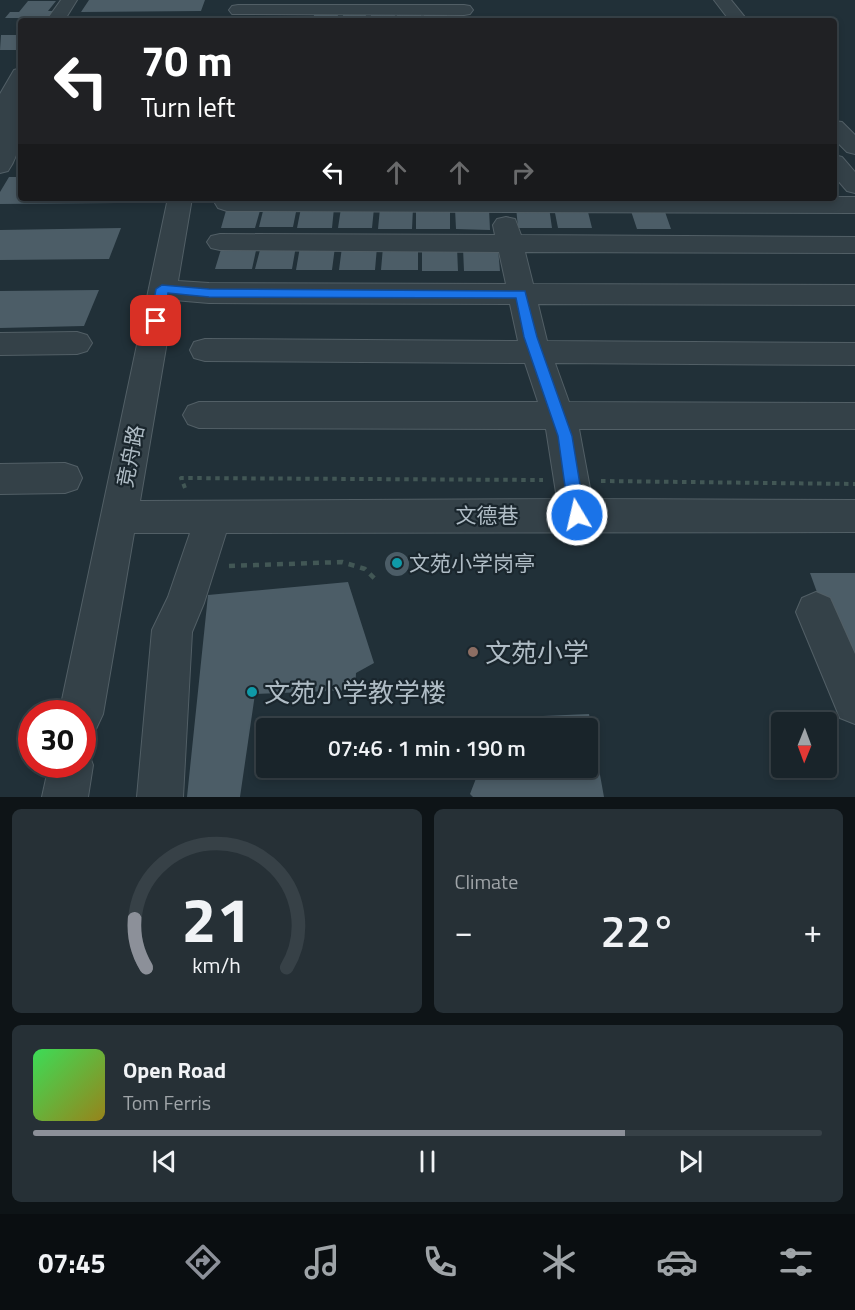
<!DOCTYPE html>
<meta charset="utf-8">
<style>
:root{--surface:#19242a;--page:#263036;--text:#f1f3f6;--muted:#9fa4a8;--line:#374147;--accent:#8c9099}
body{margin:0;font-family:"Titillium Web","Noto Sans SC",sans-serif;background:var(--page);color:var(--text);height:100vh;display:flex;flex-direction:column;font-size:22px;white-space:nowrap}
*{box-sizing:border-box;margin:0}
p{font-size:20px;color:var(--muted)}
.icon{flex:none;width:33px;height:33px;fill:none;stroke:currentColor;stroke-width:2;stroke-linecap:round;stroke-linejoin:round}
.map{position:relative;height:797px;overflow:hidden}
.sheet{display:flex;flex-direction:column;gap:12px;padding:12px;background:#0e1417;flex:1}
.sheet>*{flex:none}
.hud{position:absolute;left:18px;top:18px;width:819px;height:183px;border-radius:6px;box-shadow:0 3px 9px #0003,0 0 0 2px var(--line);background:#202124;color:#fff;overflow:hidden}
.needle{width:39px;rotate:181deg}
.controls{position:absolute;left:771px;top:712px;display:grid;gap:12px}
.controls a{display:grid;place-items:center;width:66px;height:66px;border-radius:6px;background:var(--surface);box-shadow:0 3px 9px #0003,0 0 0 2px var(--line);font-size:30px}
.speed{position:absolute;left:18px;top:700px;display:flex;gap:12px;font-size:30px;font-weight:700;text-align:center}
.speed>*{display:grid;place-content:center;width:78px;height:78px;border-radius:50%;background:var(--surface);box-shadow:0 3px 9px #0003,0 0 0 2px var(--line);line-height:1}
.speed .limit{border:9px solid #d22;background:#fff;color:#111}
.pin{position:absolute;display:grid;place-items:center;width:51px;height:51px;color:#fff;margin:-26px;border-radius:12px;box-shadow:0 3px 9px #0006}
.me{position:absolute;width:66px;margin:-33px;rotate:351deg;stroke-linejoin:round;filter:drop-shadow(0 0 4px #0008)}
.turn{display:flex;align-items:center;gap:21px;height:126px;padding:0 24px;font-size:27px}
.turn .icon{width:78px;height:78px;stroke-width:2.5}
.turn b{display:block;font-size:42px;line-height:51px}
.lanes{display:flex;align-items:center;height:57px;padding:0 24px;background:#0003;justify-content:center;gap:30px;direction:ltr}
.lanes .off{opacity:.35}
.big{font-size:45px;font-weight:600;line-height:1.1}
.sheet .widget{flex:1;display:flex;flex-direction:column;justify-content:center;gap:9px;min-width:0;padding:0 21px;border-radius:9px;background:var(--page)}
.sheet .dial{align-items:center;gap:0}
.dial svg{height:156px;overflow:visible;fill:none;stroke:var(--line);stroke-width:7;stroke-linecap:round;text-anchor:middle}
.dial text{fill:var(--text);stroke:none}
.song{display:flex;align-items:center;gap:18px}
.cover{width:72px;height:72px;border-radius:9px;background:linear-gradient(135deg,hsl(130 70% 55%),hsl(50 70% 35%))}
.played{height:6px;border-radius:3px;background:linear-gradient(90deg,var(--accent) 75%,var(--line) 75%)}
.keys{display:flex;justify-content:space-around;direction:ltr}
.heat{display:flex;justify-content:space-between;align-items:center;font-size:33px;direction:ltr}
.sheet .tiles{flex:1;display:grid;gap:12px;grid-template-columns:1fr 1fr}
.widget:last-child{grid-column:span 2}
.trip{position:absolute;left:256px;top:718px;width:342px;height:60px;border-radius:6px;background:var(--surface);box-shadow:0 3px 9px #0003,0 0 0 2px var(--line);font-weight:600;line-height:60px;text-align:center}
.menu{display:flex;height:96px;justify-content:space-around;align-items:center;background:#0a0e11;color:var(--muted)}
.menu .icon{width:42px;height:42px}
.menu .on{color:var(--accent)}
.menu b{font-size:27px;color:var(--text)}
.map>svg:first-child{display:block}
.building{fill:#4c5d67}
.lines{fill:none;stroke-linecap:round;stroke-linejoin:round}
.minor-casing{stroke:#525f66;stroke-width:2}
.path-far1{stroke:#425755;stroke-width:4;stroke-dasharray:4.5 4.5;stroke-linecap:butt}
.path{stroke:#425755;stroke-width:4.5;stroke-dasharray:6 6;stroke-linecap:butt}
.minor{fill:#344148;fill-rule:evenodd}
.route{fill:#1a73e8;stroke:#114b97;stroke-width:1.5}
.culture-dot{fill:#0f9aa8;stroke:#1a262d;stroke-width:2}
.education-dot{fill:#8d6e63;stroke:#1a262d;stroke-width:2}
.labels{text-anchor:middle;dominant-baseline:central;stroke-width:4.5;stroke-linejoin:round;paint-order:stroke}
.street-label{font-size:21px;fill:#afbcc5;stroke:#1a262d}
.poi-label{font-size:21px;fill:#afbcc5;stroke:#1a262d;text-anchor:start}
.near-poi-label{font-size:26px;fill:#afbcc5;stroke:#1a262d;text-anchor:start}
</style>
<div class="map">
<svg width="855" height="797" viewBox="0 0 855 797">
<rect width="100%" height="100%" fill="#213038"/>
<path class="building" d="M89 0H205L201 11 81 12Z
M28 1H56L48 11H57L52 18H5L10 12H19Z
M397 14H421V21H397Z
M314 15H338L337 21H313Z
M343 15H366L365 21H342Z
M371 15H395L394 21H370Z
M424 15H447V21H424Z
M468 16H492V21H469Z
M497 16H520L521 21H497Z
M525 16H549L550 21H526Z
M551 16H575L576 21H553Z
M578 16H601L603 21H579Z
M606 16H630L632 21H608Z
M634 16H657L660 21H636Z
M660 16H684L686 21H663Z
M688 17H712L714 21H691Z
M1 35H21V50H0Z
M9 177H21V198H121L118 203 0 204V192Z
M227 207H261L255 228H221Z
M264 207H297L293 227H259Z
M516 207H549L552 228H518Z
M301 208H334L332 228H297Z
M341 208H374L372 228H338Z
M380 208H413L412 229H378Z
M416 208 450 209V229H416Z
M554 208H587L592 228H558Z
M630 208 664 209 671 229H637Z
M455 209H489L490 230 456 229Z
M121 228 109 259 0 260V230Z
M222 246H257L252 269H215Z
M261 246H296L292 269H255Z
M300 247H335L332 270H296Z
M342 247H377L375 270H339Z
M383 247H418V270H381Z
M457 247 458 271H422V248Z
M463 248H498L500 271H464Z
M99 290 84 326 0 328V291Z
M385 564a12 12 0 1 1 24 0a12 12 0 1 1-24 0Z
M810 573H855V653H839Z
M348 582 374 663 356 673 355 690 255 694 240 797H187L208 595Z
M589 714 604 797H473L470 794 480 768H588V729H494L498 718Z"/>
<g class="lines">
<defs>
<path id="minor" d="M61 0H77L64 21H46Z
M714 0H731L748 21H730Z
M238 5H464L470 6 473 10 470 14 464 15 232 14 229 10 232 6Z
M21 68C21 100 28 143 8 171L0 173V94L14 70Z
M834 121 842 122 855 135V154L847 152 834 139Z
M834 155 842 157 855 172V193L847 191 834 176Z
M834 197H855V213L227 211 218 208 215 203 218 198Z
M168 198H192L178 281 209 283 506 284 499 252 220 250 211 248 207 242 211 236 220 234 495 235 493 225 497 219 506 217 515 219 521 235 855 237V253L525 252 533 284 855 285V305L538 304 547 341 855 343V365L555 363 569 402 855 403V429H579L592 499 855 500V532L226 533 204 603 192 632 183 797H137L152 630 168 597 190 533H134L103 714 96 729 82 735V714H59ZM174 300 209 303 510 304 518 341 205 339 194 342 190 350 194 358 205 361 525 363 538 402H199L188 406 183 415 188 424 199 428 546 429 557 499 140 501Z
M77 332 87 335 92 343 87 351 77 354 0 355V333Z
M65 463 77 467 82 478 77 489 65 493 0 494V464Z
M816 592 830 598 855 654V724L840 718 796 612 802 598Z
M82 747 87 749 93 765 88 797H42L49 765H82Z"/>
</defs>
<use href="#minor" class="minor-casing"/>
<path class="path-far1" d="M601 481 855 484
M185 488 181 478 543 480"/>
<path class="path" d="M229 566 342 562 365 569 375 579"/>
<use href="#minor" class="minor"/>
</g>
<path class="route" d="M162 285 209 289 525 291 537 337 572 436 585 515 582 520 577 522 571 520 569 515 558 436 524 337 516 298 209 297 168 293 163 321 156 325 150 321 156 289Z"/>
<g class="culture-dot">
<circle cx="397" cy="563" r="6"/>
<circle cx="252" cy="692" r="6"/>
</g>
<circle class="education-dot" cx="473" cy="652" r="6"/>
<g class="labels">
<g class="street-label">
<text transform="translate(130 456) rotate(-79)">竞舟路</text>
<text x="487" y="515">文德巷</text>
</g>
<g class="poi-label">
<text x="409" y="563">文苑小学岗亭</text>
</g>
<g class="near-poi-label">
<text x="485" y="652">文苑小学</text>
<text x="264" y="692">文苑小学教学楼</text>
</g>
</g>
</svg>
<div class="controls">
<a><svg class="needle" viewBox="-14 -14 28 28"><path d="M0-13l5 13h-10z" fill="#e53935"/><path d="M0 13l5-13h-10z" fill="#9fa4a8"/></svg></a>
</div>
<div class="speed"><div class="limit">30</div></div>
<div class="pin" style="left:156px;top:321px;background:#d93025"><svg class="icon" aria-label="arrive" viewBox="0 0 24 24"><path d="M6 21V4h12l-3 4 3 4H6"/></svg></div>
<svg class="me" style="left:577px;top:515px" viewBox="-20 -20 40 40"><circle r="17" fill="#1a73e8" stroke="#fff" stroke-width="3"/><path d="M0-11L8 9 0 5-8 9z" fill="#fff"/></svg>
<div class="trip">07:46 · 1 min · 190 m</div>
<div class="hud">
<div class="turn"><svg class="icon" aria-label="left" viewBox="0 0 24 24"><path d="M17 20v-9H6M10 6l-5 5 5 5"/></svg><div><b>70 m</b>Turn left</div></div>
<div class="lanes"><svg class="icon" aria-label="left" viewBox="0 0 24 24"><path d="M17 20v-9H6M10 6l-5 5 5 5"/></svg><svg class="icon off" aria-label="ahead" viewBox="0 0 24 24"><path d="M12 20V5M6 11l6-6 6 6"/></svg><svg class="icon off" aria-label="ahead" viewBox="0 0 24 24"><path d="M12 20V5M6 11l6-6 6 6"/></svg><svg class="icon off" aria-label="right" viewBox="0 0 24 24"><path d="M7 20v-9h11M14 6l5 5-5 5"/></svg></div>
</div>
</div>
<section class="sheet">
<div class="tiles">
<div class="widget dial"><svg viewBox="0 0 100 80">
<path d="M14 69A42 42 0 1 1 86 69"/>
<path d="M14 69A42 42 0 0 1 8 44" stroke="#8c9099"/>
<text x="50" y="56" font-size="32" font-weight="700">21</text>
<text x="50" y="72" font-size="11">km/h</text>
</svg></div>
<div class="widget"><p>Climate</p>
<div class="heat"><a>−</a><b class="big">22°</b><a>+</a></div>
</div>
<div class="widget">
<div class="song"><i class="cover"></i><div><b>Open Road</b><p>Tom Ferris</p></div></div>
<div class="played"></div>
<div class="keys"><svg class="icon" aria-label="previous" viewBox="0 0 24 24"><path d="M18 5L8 12l10 7zM5 5v14"/></svg><svg class="icon" aria-label="pause" viewBox="0 0 24 24"><path d="M8 5v14M16 5v14"/></svg><svg class="icon" aria-label="next" viewBox="0 0 24 24"><path d="M6 5l10 7-10 7zM19 5v14"/></svg></div>
</div>
</div>
</section>
<nav class="menu">
<b>07:45</b>
<svg class="icon on" aria-label="directions" viewBox="0 0 24 24"><path d="M12 3l9 9-9 9-9-9zM9 14v-3h6M13 9l2 2-2 2"/></svg>
<svg class="icon" aria-label="music" viewBox="0 0 24 24"><path d="M9 18V5l10-2v13"/><circle cx="6" cy="18" r="3"/><circle cx="16" cy="16" r="3"/></svg>
<svg class="icon" aria-label="phone" viewBox="0 0 24 24"><path d="M5 4h4l2 5-3 2q2 4 5 5l2-3 5 2v4C11 20 4 13 5 4z"/></svg>
<svg class="icon" aria-label="climate" viewBox="0 0 24 24"><path d="M12 3v18M4 7l16 10M4 17L20 7"/></svg>
<svg class="icon" aria-label="car" viewBox="0 0 24 24"><path d="M5 17H2v-5l4-1 3-4h7l3 4 3 1v5h-3M9 17h6M6 11h13"/><circle cx="7" cy="17" r="2"/><circle cx="17" cy="17" r="2"/></svg>
<svg class="icon" aria-label="filters" viewBox="0 0 24 24"><path d="M4 7h16M4 17h16"/><circle cx="9" cy="7" r="2"/><circle cx="15" cy="17" r="2"/></svg>
</nav>
